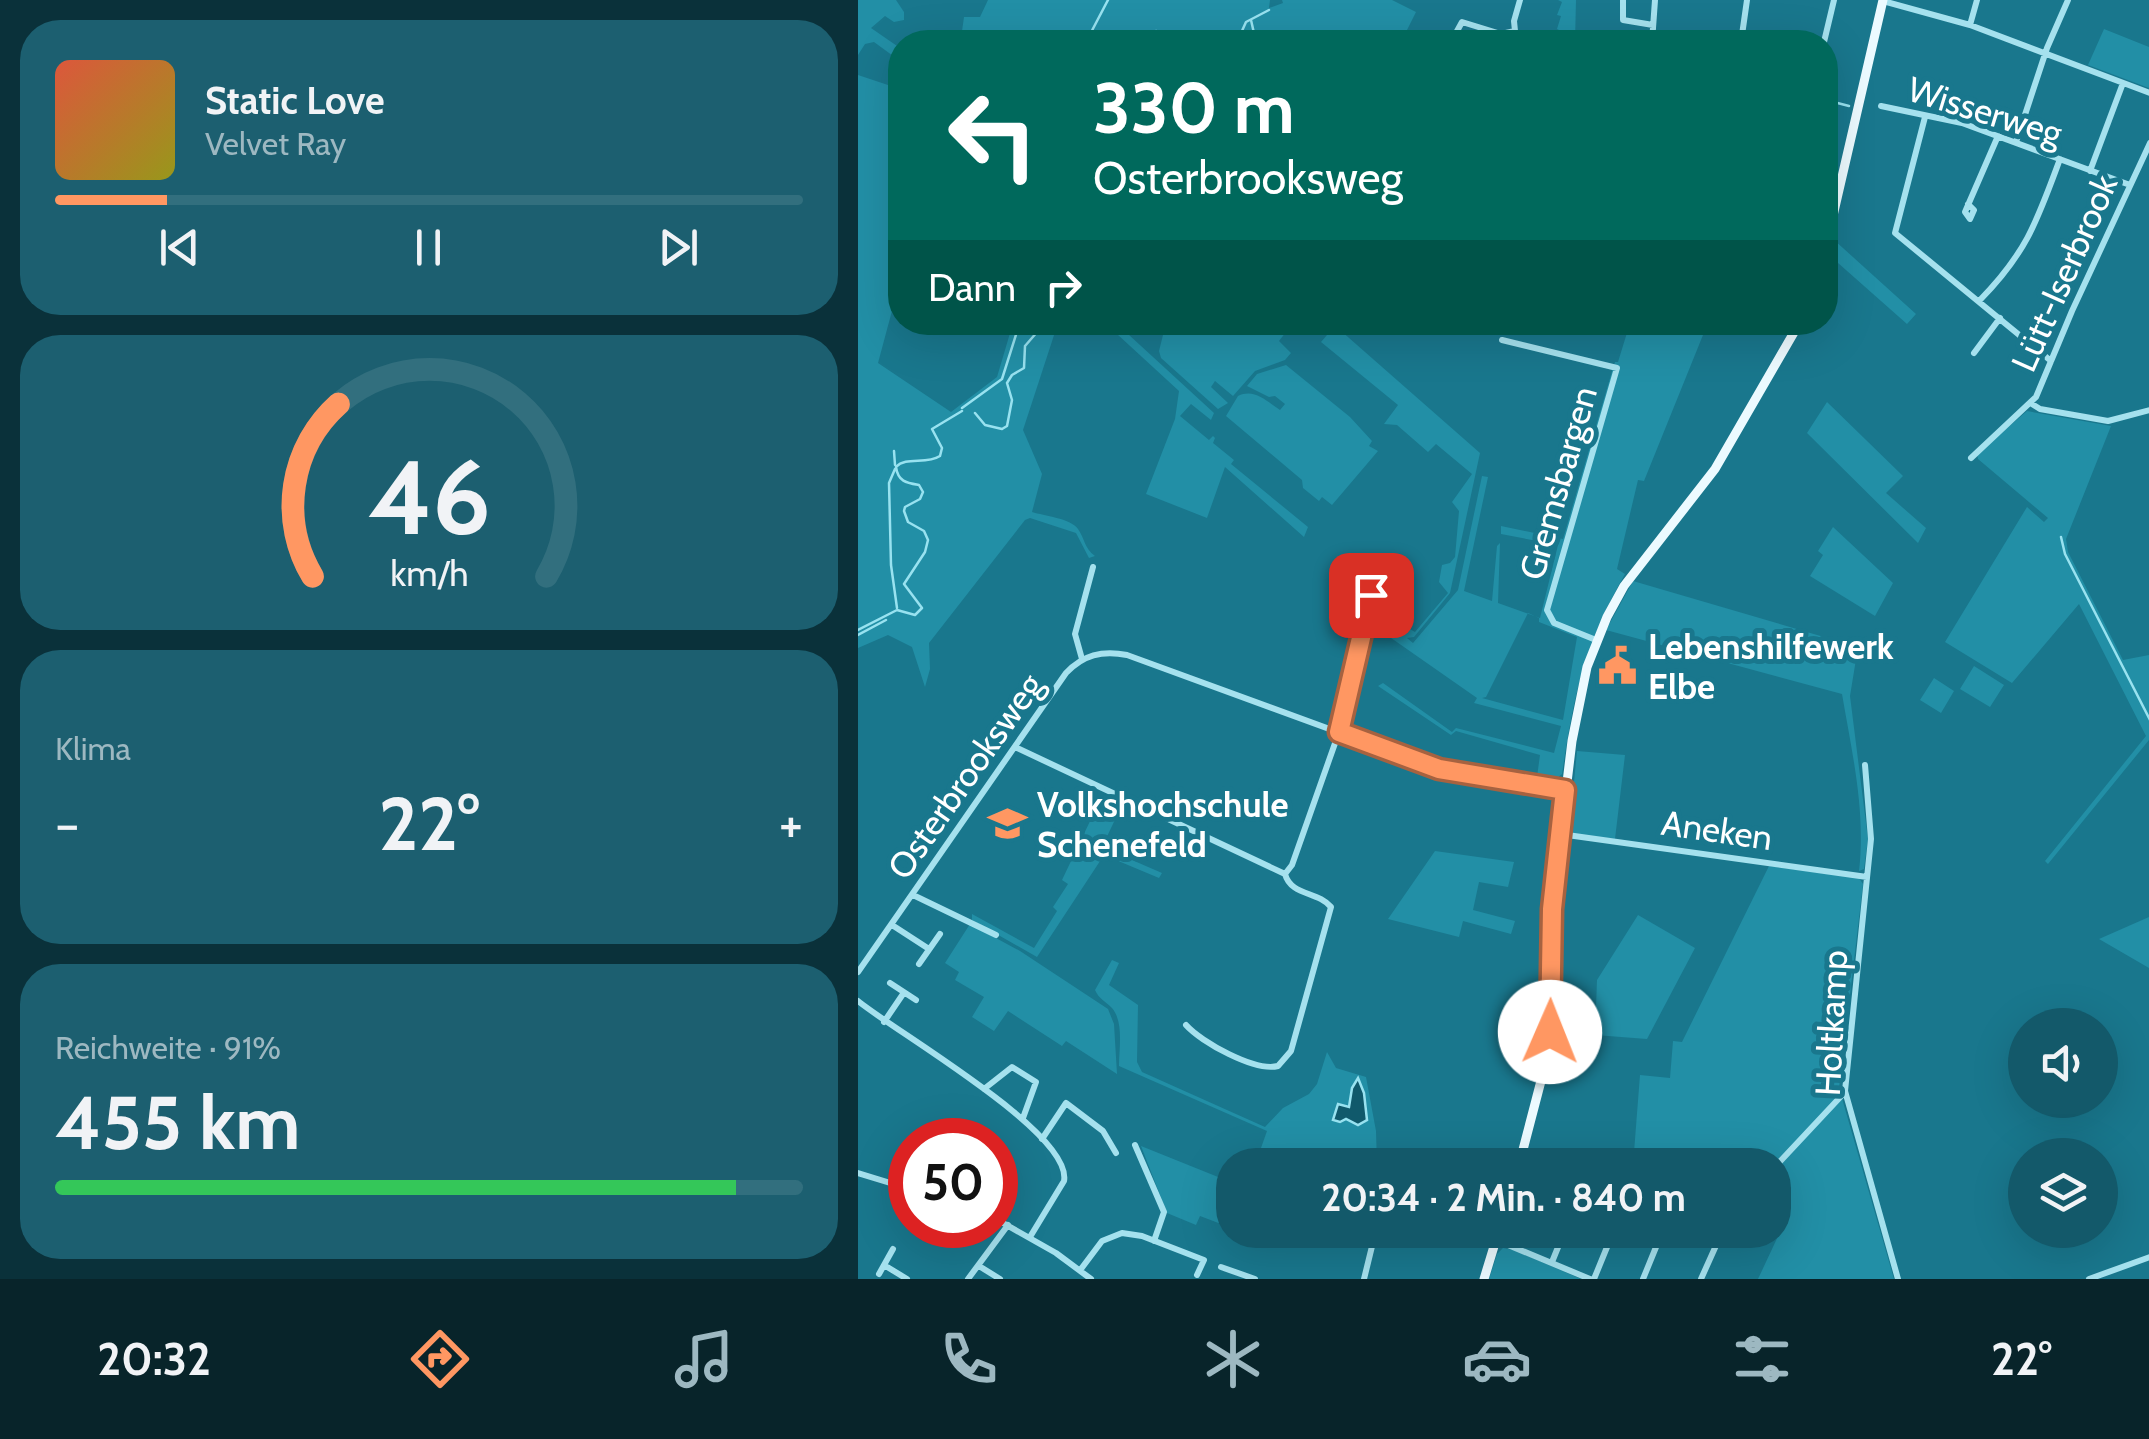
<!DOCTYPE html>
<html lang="de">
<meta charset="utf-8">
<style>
:root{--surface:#13596a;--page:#1c5f70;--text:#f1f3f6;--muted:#9db8c1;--line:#326f7e;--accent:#ff9762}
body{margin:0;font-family:Cabin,sans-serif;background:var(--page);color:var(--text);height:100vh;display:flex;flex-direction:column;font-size:38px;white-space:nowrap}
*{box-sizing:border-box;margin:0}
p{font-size:32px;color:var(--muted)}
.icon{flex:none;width:55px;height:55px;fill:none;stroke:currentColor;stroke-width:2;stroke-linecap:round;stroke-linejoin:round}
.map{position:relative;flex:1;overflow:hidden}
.panel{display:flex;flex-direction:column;gap:20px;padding:20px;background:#0a313a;width:858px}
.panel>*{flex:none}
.hud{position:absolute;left:30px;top:30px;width:950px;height:305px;border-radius:40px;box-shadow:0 10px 40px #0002;background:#00695c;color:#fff;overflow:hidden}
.tools{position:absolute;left:1150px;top:1008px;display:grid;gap:20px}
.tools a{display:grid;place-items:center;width:110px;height:110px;border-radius:50%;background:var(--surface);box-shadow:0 10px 40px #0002;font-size:50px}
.speed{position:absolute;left:30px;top:1118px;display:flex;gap:20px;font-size:50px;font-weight:700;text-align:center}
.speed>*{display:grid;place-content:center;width:130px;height:130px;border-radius:50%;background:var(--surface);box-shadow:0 10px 40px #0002;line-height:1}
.speed .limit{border:15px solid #d22;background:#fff;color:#111}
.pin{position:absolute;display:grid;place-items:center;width:85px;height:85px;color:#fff;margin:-42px;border-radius:20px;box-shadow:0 5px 15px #0006}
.me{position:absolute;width:110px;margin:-55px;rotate:1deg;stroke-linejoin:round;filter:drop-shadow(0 0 8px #0008)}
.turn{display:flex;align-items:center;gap:35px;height:210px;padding:0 40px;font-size:45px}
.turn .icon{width:130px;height:130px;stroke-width:2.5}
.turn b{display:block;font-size:70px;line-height:85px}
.then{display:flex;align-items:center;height:95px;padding:0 40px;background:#0003;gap:20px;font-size:38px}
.big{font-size:75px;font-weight:700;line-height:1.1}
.panel .widget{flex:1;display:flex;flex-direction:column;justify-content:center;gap:15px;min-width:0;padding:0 35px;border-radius:40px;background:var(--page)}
.panel .dial{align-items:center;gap:0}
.dial svg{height:260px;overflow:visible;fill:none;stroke:var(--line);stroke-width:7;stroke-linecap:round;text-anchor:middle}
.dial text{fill:var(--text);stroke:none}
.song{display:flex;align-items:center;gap:30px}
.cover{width:120px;height:120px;border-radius:15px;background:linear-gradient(135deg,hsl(10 70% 55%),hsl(60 70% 35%))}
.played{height:10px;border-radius:5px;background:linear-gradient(90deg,var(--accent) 15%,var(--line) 15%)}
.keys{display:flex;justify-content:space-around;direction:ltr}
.heat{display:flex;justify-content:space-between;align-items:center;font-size:55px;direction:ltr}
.charge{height:15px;border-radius:8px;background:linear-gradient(90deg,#34c759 91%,var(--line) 0)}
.trip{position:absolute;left:358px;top:1148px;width:575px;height:100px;border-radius:40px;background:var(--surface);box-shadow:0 10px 40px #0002;font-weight:700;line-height:100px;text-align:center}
.dock{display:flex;height:160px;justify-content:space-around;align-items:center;background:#08242a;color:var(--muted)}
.dock .icon{width:70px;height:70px}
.dock .on{color:var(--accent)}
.dock b{font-size:45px;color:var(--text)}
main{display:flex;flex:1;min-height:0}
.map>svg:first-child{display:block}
.green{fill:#228fa6;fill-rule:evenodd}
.water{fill:#10596b;stroke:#98e2f0;stroke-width:2.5}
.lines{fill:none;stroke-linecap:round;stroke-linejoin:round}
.stream{stroke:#98e2f0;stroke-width:2.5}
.minor{stroke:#a5e1ee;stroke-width:6}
.major{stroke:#ecfaff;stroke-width:9}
.route-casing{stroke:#a66240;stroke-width:25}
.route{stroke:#ff9762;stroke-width:18}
.labels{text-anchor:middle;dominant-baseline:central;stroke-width:10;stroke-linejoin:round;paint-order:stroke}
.street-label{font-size:35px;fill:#fff;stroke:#19778d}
.poi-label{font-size:35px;font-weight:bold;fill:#fff;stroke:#19778d;text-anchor:start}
</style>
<main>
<section class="panel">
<div class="widget">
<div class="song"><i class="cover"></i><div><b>Static Love</b><p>Velvet Ray</p></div></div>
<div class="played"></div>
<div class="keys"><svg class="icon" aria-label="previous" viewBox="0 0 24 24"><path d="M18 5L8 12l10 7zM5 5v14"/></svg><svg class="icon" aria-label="pause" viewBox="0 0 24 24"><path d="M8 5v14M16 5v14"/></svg><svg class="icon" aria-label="next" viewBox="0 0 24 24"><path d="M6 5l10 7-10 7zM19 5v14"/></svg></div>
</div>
<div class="widget dial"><svg viewBox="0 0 100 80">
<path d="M14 69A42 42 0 1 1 86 69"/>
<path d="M14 69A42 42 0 0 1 22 16" stroke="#ff9762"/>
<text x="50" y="56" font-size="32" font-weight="700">46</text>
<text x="50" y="72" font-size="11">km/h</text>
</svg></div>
<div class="widget"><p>Klima</p>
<div class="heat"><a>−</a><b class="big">22°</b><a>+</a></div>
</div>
<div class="widget"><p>Reichweite · 91%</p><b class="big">455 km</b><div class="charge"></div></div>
</section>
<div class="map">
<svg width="1292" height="1279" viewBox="0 0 1292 1279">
<rect width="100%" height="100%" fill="#19778d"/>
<path class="green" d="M0 0H38L46 12V20L36 22 27 16 13 28 42 48V61L16 42 7 44 0 55Z
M130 0H412L411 8 425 3 424 0H534L558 12 543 42H92L103 38 106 17H122Z
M700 0H718L717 42H699L703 31 699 29 703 16 699 15 704 2Z
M1246 29 1291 47V88L1230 65Z
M0 75 42 89V281L20 363 93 412 139 377 155 323H200L165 430 184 474 174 512C186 516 212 518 220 529 227 539 226 548 237 556L231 558 218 533 172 518 167 520 71 643 72 669 67 687 54 647 30 635 0 648Z
M975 239 1058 314 1049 324 971 255Z
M247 323H258L356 413 353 420 333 404 322 416 351 440 355 436 357 438 355 443 376 460 373 464 450 527 446 537 367 467 349 518 288 494 317 419 321 391Z
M308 323H435L421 341 433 353 427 360 397 371 375 396 357 381 353 387 370 403 360 409 303 358 301 351Z
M459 323H474L622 453 592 593 556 637 549 638 555 643 600 590 624 476 630 477 606 591 634 601 639 546 642 543 640 603 682 618 700 545 643 534V526L705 539 755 368 757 362H760L772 323H819L845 335 786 481 780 480 759 569 767 574C726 646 716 694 704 774L697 780 679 777 682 755 598 731 593 735 520 686 525 683 594 732 598 728 696 753 703 726 616 703 619 698 513 624 515 616 543 634 550 628 557 632 590 593 581 582 584 565 592 563 597 557 601 511 594 502 614 474 578 444 570 452 539 425 526 424 540 405 463 342 469 335 457 325ZM670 613 681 618V622L719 637 705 720 624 698 628 697Z
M428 365 492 417 514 441 511 446 520 451 474 505 464 497 461 501 445 488 444 480 368 416 380 396C397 388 409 402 422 410L427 404 417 396 411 397 389 386 399 374Z
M969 402 1045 476 1028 493 1068 528 1060 543 949 433Z
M1169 411 1253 426 1208 539 1210 552 1265 660 1291 655V740L1190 864 1187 861 1288 736 1221 604 1154 683 1087 642 1169 507 1186 522 1190 518 1120 459 1119 454Z
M975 527 1035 583 1017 616 952 576 965 555 960 551Z
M775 581 1000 647 992 696 1010 839 1006 869 1001 871C1008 811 994 753 984 694L748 630Z
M1116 666 1146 685 1132 707 1102 689Z
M1076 678 1096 691 1083 713 1062 700Z
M719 751 767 755 757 839 711 834Z
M244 796 264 805 244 847 304 873 301 878 246 855 179 957 114 920V914L176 948 199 911 195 907 210 884 204 880Z
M577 851 656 862 650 887 621 882 615 910 657 921 653 934 605 921 601 937 530 919Z
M911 866 1001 878 1005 884 981 1088 1036 1279H900L922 1232 915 1227V1165H775L782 1075 812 1078 815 1041 824 1042Z
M780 915 837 948 789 1039 737 1035 739 980Z
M1291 917V968L1241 939Z
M112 924 162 951 250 1009 256 1024 259 1074 208 1041 204 1046 150 1011 136 1031 114 1017 126 997 97 980 101 972 87 963Z
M254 960 261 963 251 985 280 1005 279 1062 284 1072 407 1127 425 1108 451 1094 459 1084 469 1052 478 1068 508 1077 518 1131 519 1165H397L409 1131 261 1066C261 1049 266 1022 254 1008 247 1001 241 999 237 990Z
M283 1146 375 1183V1218L371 1227 342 1216 338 1225 309 1213Z
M645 1248 656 1250 723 1279H631L639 1254Z"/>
<path class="water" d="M500 1078 506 1093 509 1120 500 1125 488 1119 482 1122 475 1120 480 1104 491 1107 494 1088Z"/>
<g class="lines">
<path class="stream" d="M393 20 398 42
M228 42 250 0
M293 42 298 31
M379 42 388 22 411 10
M968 100 991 106
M104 408 144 379 162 322
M117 413 127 425 144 429 149 426 154 400 149 383 154 375 166 368 167 346 180 331 179 322
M36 451 37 465
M37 469 31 483 33 565 39 608
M1203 537 1207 554 1292 720
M0 630 39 610 57 615 64 608 46 584 67 552 70 540 66 531 50 522 46 511 47 507 62 499 65 492 61 485C49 483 40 482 38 467 48 456 68 465 82 456L84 448 74 429 104 411
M0 635 28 620"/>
<path class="minor" d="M765 0V20L795 25
M1025 1 1112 25 1292 93
M1112 25 1119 0
M657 31 656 21 662 0
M657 31 670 42
M593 42 604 22 643 34 657 31
M794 42 797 0
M883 42 889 0
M966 42 976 0
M1023 106 1104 123 1272 185
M1067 117 1037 233 1193 361
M1158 142 1189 48 1210 0
M1232 171 1265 83
M1110 204 1116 210 1112 219 1107 212 1140 136
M1122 300C1169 252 1179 221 1202 159
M644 340 759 368 689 610 696 623 738 640
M1116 353 1142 318
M1174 404 1182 409 1250 421 1292 410
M1113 458 1178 397 1214 311 1292 143
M224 659 217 634 235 567
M157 747 427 874
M1007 765 1013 839 987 1091 1040 1279
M702 834 1009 877
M55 895 138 935
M34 925 71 949
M61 964 82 934
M0 972 208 673C225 655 244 650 269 655L570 765 618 777 707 790
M32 983 58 1000
M0 1001C39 1033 215 1133 206 1181L172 1237
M26 1022 45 994
M328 1025C343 1042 397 1072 420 1066L433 1051 473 907C460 891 433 896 427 874L434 865 481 732 513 595
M126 1089 154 1067 178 1082 165 1118
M184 1139 208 1103 245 1131 258 1153
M277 1145 306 1212 296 1241
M915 1169 987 1092
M0 1173 52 1189
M138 1219 198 1253 233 1279
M600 1230 602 1231
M638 1240 732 1279
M694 1262 707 1230
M26 1265 49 1279
M121 1266 142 1279
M363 1267 397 1279
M223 1269 244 1241 264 1233 284 1236 346 1260 339 1275
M21 1274 35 1249
M110 1279 150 1225
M506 1279 518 1230
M736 1279 756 1230
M785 1279 805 1230
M843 1279 865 1230
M1231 1279 1292 1257"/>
<path class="major" d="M968 246 1025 0
M661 1165 689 1058 695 898 714 741 729 667 749 617 766 586 857 469 942 322
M626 1279 641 1230"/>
</g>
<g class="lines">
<defs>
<path id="route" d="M513 595 481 732 581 769 707 790 694 909 692 1032"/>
</defs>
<use href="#route" class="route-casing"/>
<use href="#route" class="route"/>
</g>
<defs>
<symbol id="civic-bare" viewBox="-9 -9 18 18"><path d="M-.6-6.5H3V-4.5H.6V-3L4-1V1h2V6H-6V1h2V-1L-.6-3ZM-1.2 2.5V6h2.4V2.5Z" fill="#ff9762" stroke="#19778d" stroke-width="2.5" paint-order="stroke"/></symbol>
<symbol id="university-bare" viewBox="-9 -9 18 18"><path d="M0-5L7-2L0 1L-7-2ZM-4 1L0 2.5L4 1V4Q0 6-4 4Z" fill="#ff9762" stroke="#19778d" stroke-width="2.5" paint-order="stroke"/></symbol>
</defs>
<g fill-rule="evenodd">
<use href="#civic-bare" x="732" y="638" width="55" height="55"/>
<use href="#university-bare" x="122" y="796" width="55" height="55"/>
</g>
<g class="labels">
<g class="street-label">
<text transform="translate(1127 111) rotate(17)">Wisserweg</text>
<text transform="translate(1206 273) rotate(-66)">Lütt-Iserbrook</text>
<text transform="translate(700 483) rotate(-74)">Gremsbargen</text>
<text transform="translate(107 776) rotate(-55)">Osterbrooksweg</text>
<text transform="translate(859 830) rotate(8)">Aneken</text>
<text transform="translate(973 1023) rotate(-87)">Holtkamp</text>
</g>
<g class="poi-label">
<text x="790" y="646">Lebenshilfewerk<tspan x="790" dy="40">Elbe</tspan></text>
<text x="179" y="804">Volkshochschule<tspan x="179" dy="40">Schenefeld</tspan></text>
</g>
</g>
</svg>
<div class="tools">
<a><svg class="icon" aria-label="sound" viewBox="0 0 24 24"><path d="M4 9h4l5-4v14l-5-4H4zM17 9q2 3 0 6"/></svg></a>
<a><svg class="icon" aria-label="layers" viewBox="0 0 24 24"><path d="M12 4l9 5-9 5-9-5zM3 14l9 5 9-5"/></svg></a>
</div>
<div class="speed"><div class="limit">50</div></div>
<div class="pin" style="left:513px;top:595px;background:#d93025"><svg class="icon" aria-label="arrive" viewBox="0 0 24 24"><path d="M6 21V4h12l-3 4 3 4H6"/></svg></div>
<svg class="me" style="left:692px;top:1032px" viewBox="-20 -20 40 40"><circle r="19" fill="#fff"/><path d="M0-13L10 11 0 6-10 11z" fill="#ff9762"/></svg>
<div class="trip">20:34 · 2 Min. · 840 m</div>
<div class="hud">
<div class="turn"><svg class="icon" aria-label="left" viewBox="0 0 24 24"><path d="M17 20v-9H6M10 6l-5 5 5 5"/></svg><div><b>330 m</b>Osterbrooksweg</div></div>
<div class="then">Dann<svg class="icon" aria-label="right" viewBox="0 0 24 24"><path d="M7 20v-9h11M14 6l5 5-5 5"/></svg></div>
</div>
</div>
</main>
<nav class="dock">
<b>20:32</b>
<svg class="icon on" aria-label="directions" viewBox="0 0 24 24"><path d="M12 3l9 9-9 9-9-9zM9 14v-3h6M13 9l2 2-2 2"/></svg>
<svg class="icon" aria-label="music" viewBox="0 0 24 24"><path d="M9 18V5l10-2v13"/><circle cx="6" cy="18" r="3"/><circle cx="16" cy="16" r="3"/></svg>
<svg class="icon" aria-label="phone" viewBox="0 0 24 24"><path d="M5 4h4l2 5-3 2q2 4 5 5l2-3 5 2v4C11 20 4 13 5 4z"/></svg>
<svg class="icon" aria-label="climate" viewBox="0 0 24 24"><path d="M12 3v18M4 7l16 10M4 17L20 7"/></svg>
<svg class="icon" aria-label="car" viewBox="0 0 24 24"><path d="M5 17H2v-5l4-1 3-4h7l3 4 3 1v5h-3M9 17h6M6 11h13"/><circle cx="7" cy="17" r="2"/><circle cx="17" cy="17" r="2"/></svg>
<svg class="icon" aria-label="filters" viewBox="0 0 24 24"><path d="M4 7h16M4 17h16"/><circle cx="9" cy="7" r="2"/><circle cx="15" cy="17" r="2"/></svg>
<b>22°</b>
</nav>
